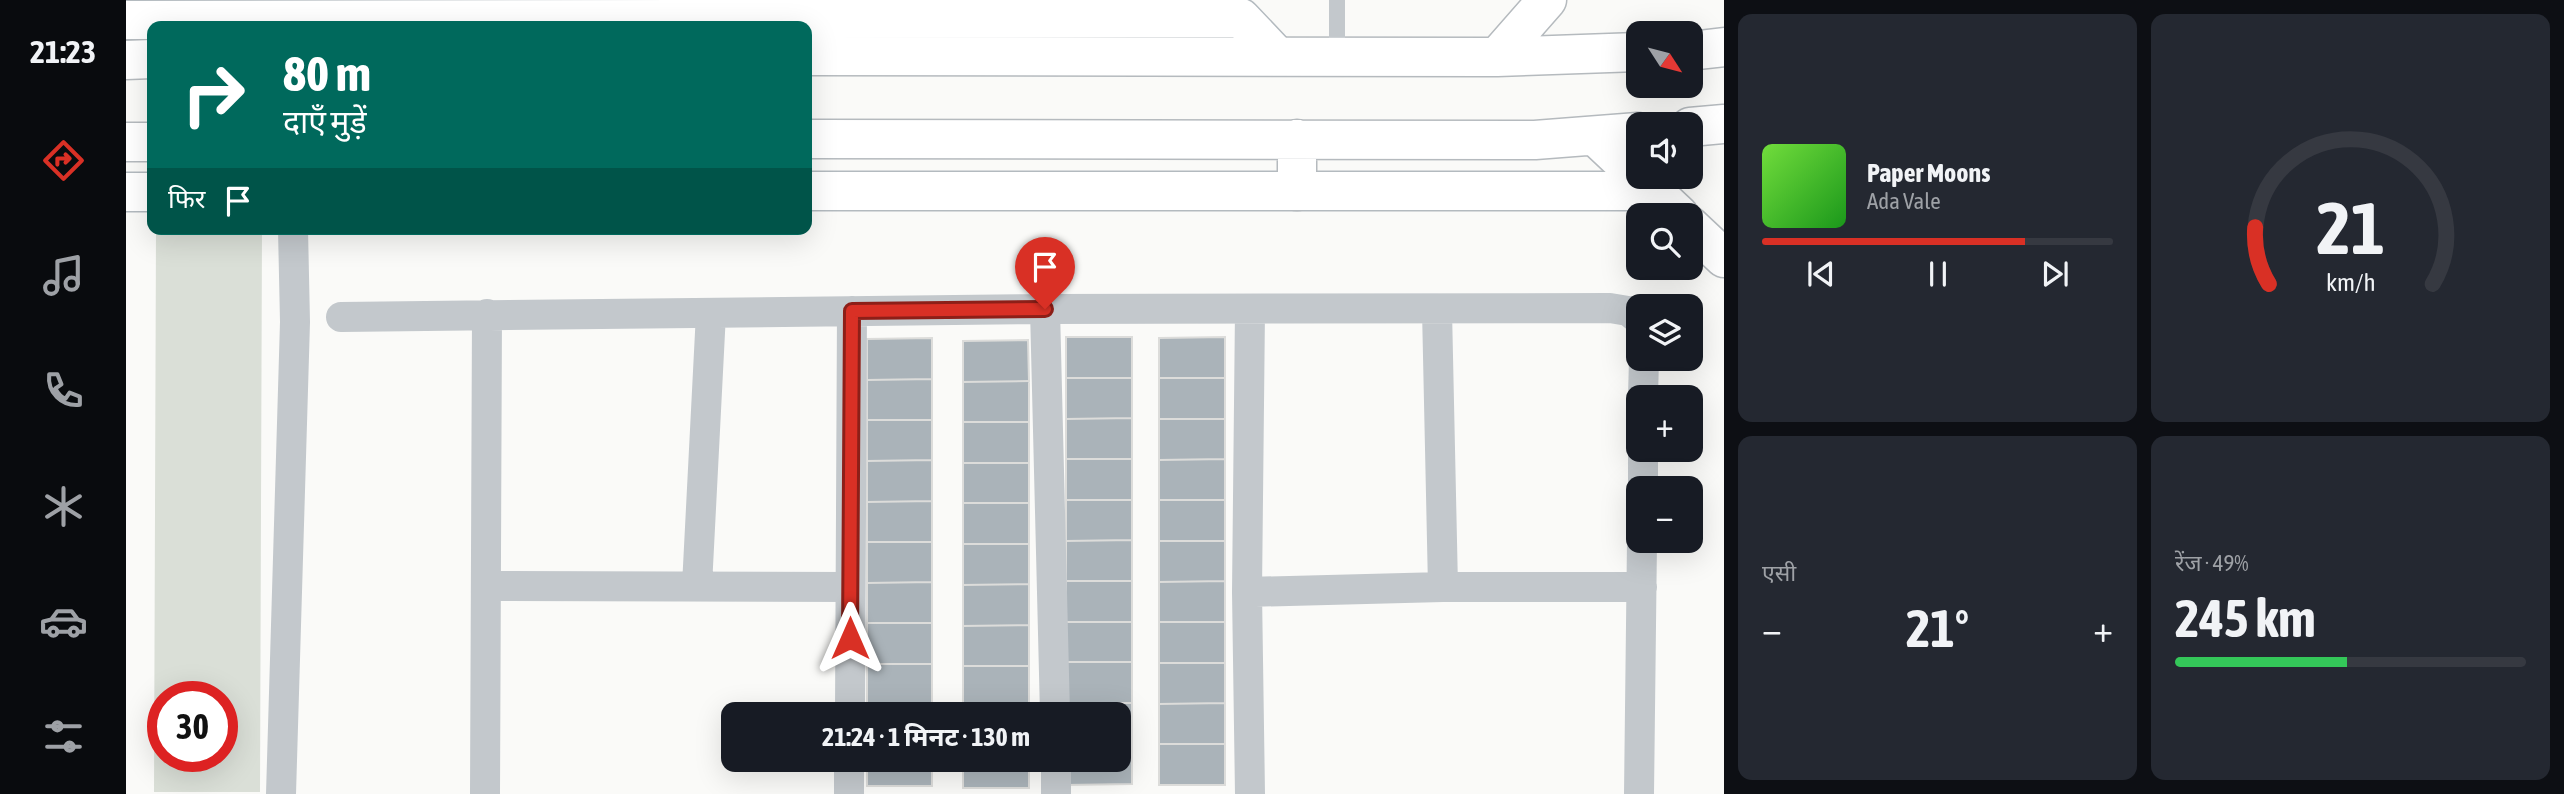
<!DOCTYPE html>
<html lang="hi">
<meta charset="utf-8">
<style>
:root{--surface:#171b24;--page:#242831;--text:#f1f3f6;--muted:#9ea1a6;--line:#363941;--accent:#d93025}
body{margin:0;font-family:"Asap Condensed","Noto Sans Devanagari",sans-serif;background:var(--page);color:var(--text);height:100vh;display:flex;flex-direction:column;font-size:26px;white-space:nowrap}
*{box-sizing:border-box;margin:0}
p{font-size:23px;color:var(--muted)}
.icon{flex:none;width:38px;height:38px;fill:none;stroke:currentColor;stroke-width:2;stroke-linecap:round;stroke-linejoin:round}
.map{position:relative;flex:1;overflow:hidden}
.side{display:flex;flex-direction:column;gap:14px;padding:14px;background:#0d0f14;width:840px}
.side>*{flex:none}
.banner{position:absolute;left:21px;top:21px;width:665px;height:214px;border-radius:14px;box-shadow:0 7px 28px #0002;background:#00695c;color:#fff;overflow:hidden}
.needle{width:46px;rotate:126deg}
.fabs{position:absolute;left:1500px;top:21px;display:grid;gap:14px}
.fabs a{display:grid;place-items:center;width:77px;height:77px;border-radius:14px;background:var(--surface);box-shadow:0 7px 28px #0002;font-size:35px}
.speed{position:absolute;left:21px;top:681px;display:flex;gap:14px;font-size:35px;font-weight:700;text-align:center}
.speed>*{display:grid;place-content:center;width:91px;height:91px;border-radius:50%;background:var(--surface);box-shadow:0 7px 28px #0002;line-height:1}
.speed .limit{border:10px solid #d22;background:#fff;color:#111}
.pin{position:absolute;display:grid;place-items:center;width:60px;height:60px;color:#fff;margin:-72px -30px;border-radius:50% 50% 50% 0;rotate:-45deg;box-shadow:0 0 7px #0007}
.pin .icon{rotate:45deg}
.me{position:absolute;width:77px;margin:-38px;rotate:0deg;stroke-linejoin:round;filter:drop-shadow(0 0 5px #0008)}
.turn{display:flex;align-items:center;gap:24px;height:147px;padding:0 21px;font-size:32px}
.turn .icon{width:91px;height:91px;stroke-width:2.5}
.turn b{display:block;font-size:49px;line-height:60px}
.then{display:flex;align-items:center;height:66px;padding:0 21px;background:#0003;gap:14px;font-size:26px}
.big{font-size:52px;font-weight:700;line-height:1.1}
.side .card{flex:1;display:flex;flex-direction:column;justify-content:center;gap:10px;min-width:0;padding:0 24px;border-radius:14px;background:var(--page)}
.side .dial{align-items:center;gap:0}
.dial svg{height:182px;overflow:visible;fill:none;stroke:var(--line);stroke-width:7;stroke-linecap:round;text-anchor:middle}
.dial text{fill:var(--text);stroke:none}
.song{display:flex;align-items:center;gap:21px}
.cover{width:84px;height:84px;border-radius:10px;background:linear-gradient(135deg,hsl(100 70% 55%),hsl(120 70% 35%))}
.played{height:7px;border-radius:4px;background:linear-gradient(90deg,var(--accent) 75%,var(--line) 75%)}
.keys{display:flex;justify-content:space-around;direction:ltr}
.heat{display:flex;justify-content:space-between;align-items:center;font-size:38px;direction:ltr}
.charge{height:10px;border-radius:5px;background:linear-gradient(90deg,#34c759 49%,var(--line) 0)}
.side .tiles{flex:1;display:grid;gap:14px;grid-template-columns:repeat(2,1fr)}
.trip{position:absolute;left:595px;top:702px;width:410px;height:70px;border-radius:14px;background:var(--surface);box-shadow:0 7px 28px #0002;font-weight:700;line-height:70px;text-align:center}
main{display:flex;flex:1;min-height:0}
.menu{display:flex;flex-direction:column;width:126px;justify-content:space-around;align-items:center;background:#090b0e;color:var(--muted)}
.menu .icon{width:49px;height:49px}
.menu .current{color:var(--accent)}
.menu b{font-size:32px;color:var(--text)}
.map>svg:first-child{display:block}
.green{fill:#dadfd7;fill-rule:evenodd}
.building{fill:#aab3b9;stroke:#dcdcda;stroke-width:2}
.lines{fill:none;stroke-linecap:round;stroke-linejoin:round}
.secondary-casing{stroke:#b3babf;stroke-width:41}
.primary-casing{stroke:#b5babe;stroke-width:41}
.lane{stroke:#c3c8cc;stroke-width:16}
.street{stroke:#c3c8cc;stroke-width:30}
.secondary{stroke:#fff;stroke-width:38}
.primary{stroke:#fff;stroke-width:38}
.route-casing{stroke:#8d1f18;stroke-width:18}
.route{stroke:#d93025;stroke-width:12}
</style>
<main>
<nav class="menu">
<b>21:23</b>
<svg class="icon current" aria-label="directions" viewBox="0 0 24 24"><path d="M12 3l9 9-9 9-9-9zM9 14v-3h6M13 9l2 2-2 2"/></svg>
<svg class="icon" aria-label="music" viewBox="0 0 24 24"><path d="M9 18V5l10-2v13"/><circle cx="6" cy="18" r="3"/><circle cx="16" cy="16" r="3"/></svg>
<svg class="icon" aria-label="phone" viewBox="0 0 24 24"><path d="M5 4h4l2 5-3 2q2 4 5 5l2-3 5 2v4C11 20 4 13 5 4z"/></svg>
<svg class="icon" aria-label="climate" viewBox="0 0 24 24"><path d="M12 3v18M4 7l16 10M4 17L20 7"/></svg>
<svg class="icon" aria-label="car" viewBox="0 0 24 24"><path d="M5 17H2v-5l4-1 3-4h7l3 4 3 1v5h-3M9 17h6M6 11h13"/><circle cx="7" cy="17" r="2"/><circle cx="17" cy="17" r="2"/></svg>
<svg class="icon" aria-label="filters" viewBox="0 0 24 24"><path d="M4 7h16M4 17h16"/><circle cx="9" cy="7" r="2"/><circle cx="15" cy="17" r="2"/></svg>
</nav>
<div class="map">
<svg width="1598" height="794" viewBox="0 0 1598 794">
<rect width="100%" height="100%" fill="#fafaf8"/>
<path class="green" d="M30 229H136L134 792H28ZM96 696V756H37V696Z"/>
<path class="building" d="M940 337H1006V378H940Z
M1099 337V378H1033V338Z
M806 338V379L741 380V339Z
M902 340 903 381 837 382V341Z
M940 378H1006V418L940 419Z
M1033 378H1099V419H1033Z
M806 379V420H741V380Z
M903 381V422H837V382Z
M1006 418V459H940V419Z
M1033 419H1099V459L1033 460Z
M741 420H806V460L741 461Z
M837 422H903V463H837Z
M940 459H1006V500H940Z
M1099 459V500H1033V460Z
M806 460V501L741 502V461Z
M837 463H903V503H837Z
M940 500H1006V540L940 541Z
M1033 500H1099V541H1033Z
M806 501V542H741V502Z
M837 503H903V544H837Z
M1006 540V581H940V541Z
M1033 541H1099V581L1033 582Z
M741 542H806V582L741 583Z
M837 544H903V584L837 585Z
M940 581H1006V622H940Z
M1099 581V622H1033V582Z
M806 582V623H741V583Z
M903 584V625L837 626V585Z
M940 622H1006V662H940Z
M1033 622H1099V663H1033Z
M741 623H806V664H741Z
M903 625V666H837V626Z
M940 662H1006V703H940Z
M1033 663H1099V703L1033 704Z
M741 664H806V704L741 705Z
M837 666H903V707H837Z
M940 703H1006V744H992V714H940Z
M1099 703V744H1033V704Z
M806 704V714H741V705Z
M837 707H903V714H837Z
M992 744H1006V784L940 785V760H992Z
M1033 744H1099V785H1033Z
M741 760H806V786H741Z
M837 760H903V788H837Z"/>
<g class="lines">
<defs>
<path id="secondary" d="M0 20 1115 18 1151 56
M681 191H1527
M0 192H26"/>
<path id="primary" d="M1564 51 1598 47
M681 56 1371 57 1512 52
M1371 57 1421 0
M0 60 26 59
M1564 127 1598 124
M1469 136 1553 215
M681 139 1409 140 1512 132
M1171 139V191
M0 142H26
M1564 226 1598 258"/>
</defs>
<use href="#secondary" class="secondary-casing"/>
<use href="#primary" class="primary-casing"/>
<path class="lane" d="M1211 0V56"/>
<path class="street" d="M919 309 929 714
M1124 310 1121 592 1124 794
M1311 310 1317 587
M215 317 919 309 1484 308 1502 311 1512 319
M1517 397 1518 359
M1517 488V450
M361 586 724 587
M571 586 585 313
M1121 592 1317 587H1516
M724 714 726 311
M930 760V794
M155 794 169 322 167 229
M359 794 361 314
M723 794V760
M1513 794 1516 541"/>
<use href="#secondary" class="secondary"/>
<use href="#primary" class="primary"/>
</g>
<g class="lines">
<defs>
<path id="route" d="M724 638 726 311 919 309"/>
</defs>
<use href="#route" class="route-casing"/>
<use href="#route" class="route"/>
</g>
</svg>
<div class="fabs">
<a><svg class="needle" viewBox="-14 -14 28 28"><path d="M0-13l5 13h-10z" fill="#e53935"/><path d="M0 13l5-13h-10z" fill="#9ea1a6"/></svg></a>
<a><svg class="icon" aria-label="sound" viewBox="0 0 24 24"><path d="M4 9h4l5-4v14l-5-4H4zM17 9q2 3 0 6"/></svg></a>
<a><svg class="icon" aria-label="search" viewBox="0 0 24 24"><circle cx="10" cy="10" r="6"/><path d="M15 15l6 6"/></svg></a>
<a><svg class="icon" aria-label="layers" viewBox="0 0 24 24"><path d="M12 4l9 5-9 5-9-5zM3 14l9 5 9-5"/></svg></a>
<a>+</a>
<a>−</a>
</div>
<div class="speed"><div class="limit">30</div></div>
<div class="pin" style="left:919px;top:309px;background:#d93025"><svg class="icon" aria-label="arrive" viewBox="0 0 24 24"><path d="M6 21V4h12l-3 4 3 4H6"/></svg></div>
<svg class="me" style="left:724px;top:638px" viewBox="-20 -20 40 40"><path d="M0-17L14 15 0 8-14 15z" fill="#d93025" stroke="#fff" stroke-width="4"/></svg>
<div class="trip">21:24 · 1 मिनट · 130 m</div>
<div class="banner">
<div class="turn"><svg class="icon" aria-label="right" viewBox="0 0 24 24"><path d="M7 20v-9h11M14 6l5 5-5 5"/></svg><div><b>80 m</b>दाएँ मुड़ें</div></div>
<div class="then">फिर<svg class="icon" aria-label="arrive" viewBox="0 0 24 24"><path d="M6 21V4h12l-3 4 3 4H6"/></svg></div>
</div>
</div>
<section class="side">
<div class="tiles">
<div class="card">
<div class="song"><i class="cover"></i><div><b>Paper Moons</b><p>Ada Vale</p></div></div>
<div class="played"></div>
<div class="keys"><svg class="icon" aria-label="previous" viewBox="0 0 24 24"><path d="M18 5L8 12l10 7zM5 5v14"/></svg><svg class="icon" aria-label="pause" viewBox="0 0 24 24"><path d="M8 5v14M16 5v14"/></svg><svg class="icon" aria-label="next" viewBox="0 0 24 24"><path d="M6 5l10 7-10 7zM19 5v14"/></svg></div>
</div>
<div class="card dial"><svg viewBox="0 0 100 80">
<path d="M14 69A42 42 0 1 1 86 69"/>
<path d="M14 69A42 42 0 0 1 8 44" stroke="#d93025"/>
<text x="50" y="56" font-size="32" font-weight="700">21</text>
<text x="50" y="72" font-size="11">km/h</text>
</svg></div>
<div class="card"><p>एसी</p>
<div class="heat"><a>−</a><b class="big">21°</b><a>+</a></div>
</div>
<div class="card"><p>रेंज · 49%</p><b class="big">245 km</b><div class="charge"></div></div>
</div>
</section>
</main>
